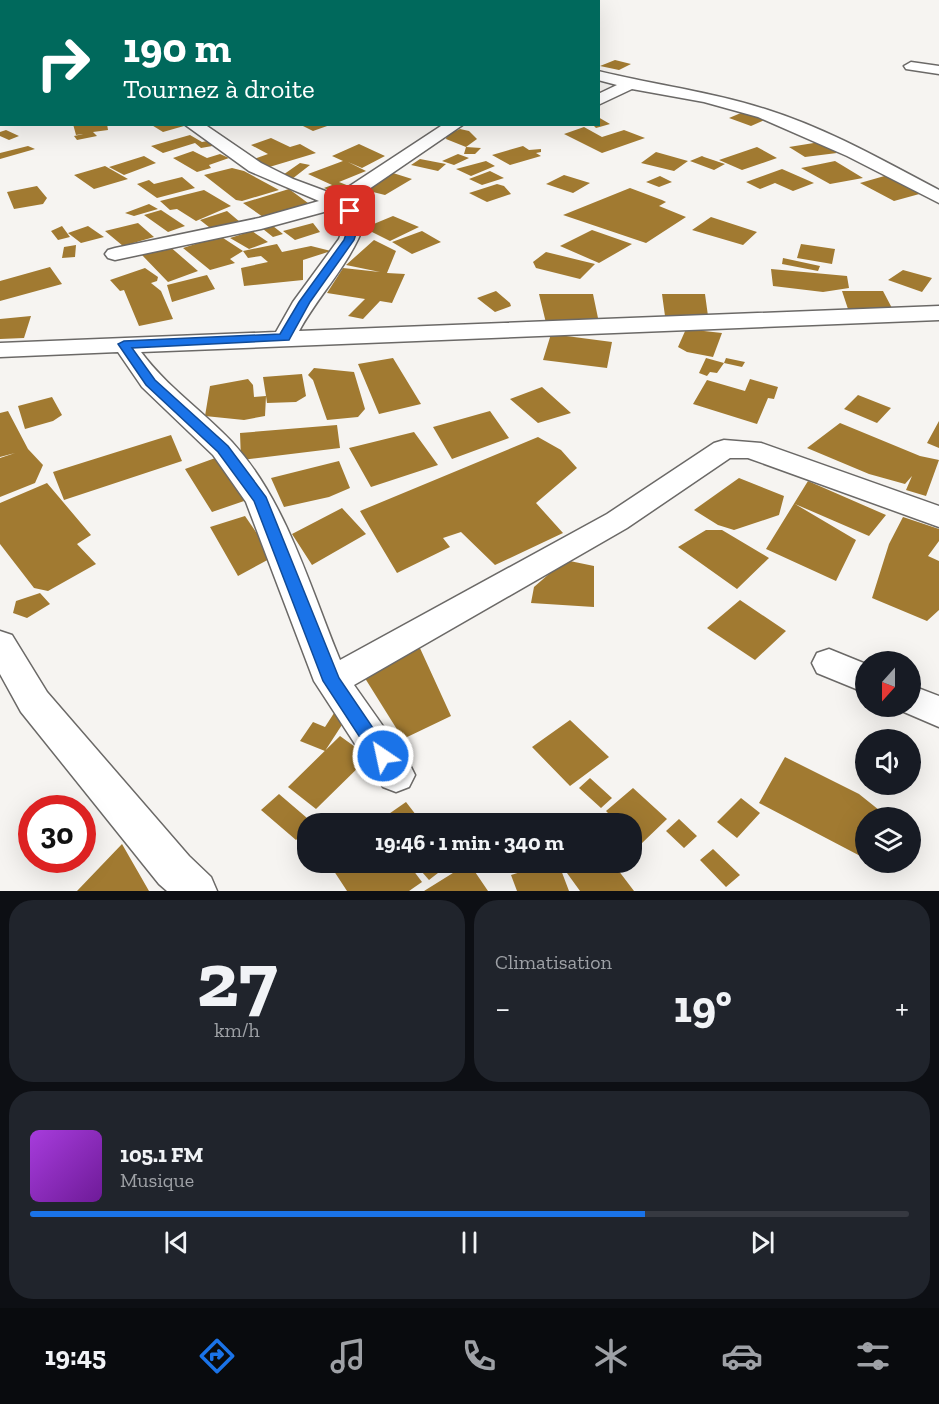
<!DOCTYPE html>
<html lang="fr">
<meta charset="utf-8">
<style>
:root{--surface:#171b24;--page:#20242c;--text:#f1f3f6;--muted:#9ea1a6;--line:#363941;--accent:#1a73e8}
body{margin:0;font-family:"Zilla Slab",serif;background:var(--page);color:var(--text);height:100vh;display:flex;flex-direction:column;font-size:22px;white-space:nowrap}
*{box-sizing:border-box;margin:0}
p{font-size:20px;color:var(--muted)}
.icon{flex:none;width:33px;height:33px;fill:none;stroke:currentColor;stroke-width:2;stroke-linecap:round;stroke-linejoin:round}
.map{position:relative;height:891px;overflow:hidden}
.side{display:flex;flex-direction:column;gap:9px;padding:9px;background:#0d0f14;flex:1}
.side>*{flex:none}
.top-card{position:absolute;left:0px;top:0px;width:600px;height:126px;box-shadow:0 6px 24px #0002;background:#00695c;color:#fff;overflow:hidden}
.needle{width:39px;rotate:201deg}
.buttons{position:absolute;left:855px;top:651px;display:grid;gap:12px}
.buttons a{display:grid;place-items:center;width:66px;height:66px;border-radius:50%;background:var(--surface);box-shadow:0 6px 24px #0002;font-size:30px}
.speed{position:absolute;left:18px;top:795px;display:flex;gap:12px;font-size:30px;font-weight:700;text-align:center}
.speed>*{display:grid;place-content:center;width:78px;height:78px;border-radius:50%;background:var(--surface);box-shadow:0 6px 24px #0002;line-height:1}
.speed .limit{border:9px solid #d22;background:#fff;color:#111}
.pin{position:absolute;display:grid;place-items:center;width:51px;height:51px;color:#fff;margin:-26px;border-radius:12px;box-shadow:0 3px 9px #0006}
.me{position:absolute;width:66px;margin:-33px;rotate:326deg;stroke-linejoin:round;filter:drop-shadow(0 0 4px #0008)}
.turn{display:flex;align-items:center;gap:21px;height:126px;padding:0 24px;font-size:27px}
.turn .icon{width:78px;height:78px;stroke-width:2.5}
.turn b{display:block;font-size:42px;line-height:51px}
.big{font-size:45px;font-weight:700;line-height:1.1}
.side .widget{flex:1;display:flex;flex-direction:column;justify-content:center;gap:9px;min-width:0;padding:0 21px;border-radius:24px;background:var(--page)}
.side .dial{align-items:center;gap:0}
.dial b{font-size:78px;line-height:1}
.song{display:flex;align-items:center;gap:18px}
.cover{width:72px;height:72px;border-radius:9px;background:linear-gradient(135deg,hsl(280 70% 55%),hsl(280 70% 35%))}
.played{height:6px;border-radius:3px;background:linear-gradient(90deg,var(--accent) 70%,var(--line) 70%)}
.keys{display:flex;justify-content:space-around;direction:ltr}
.heat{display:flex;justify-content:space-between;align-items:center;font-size:33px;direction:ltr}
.side .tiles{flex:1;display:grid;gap:9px;grid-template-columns:1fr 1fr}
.widget:last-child{grid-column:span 2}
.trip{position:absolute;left:297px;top:813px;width:345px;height:60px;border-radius:24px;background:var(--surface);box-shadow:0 6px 24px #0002;font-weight:700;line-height:60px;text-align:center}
.tab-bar{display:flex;height:96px;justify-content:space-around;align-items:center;background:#090b0e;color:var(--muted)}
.tab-bar .icon{width:42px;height:42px}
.tab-bar .current{color:var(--accent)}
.tab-bar b{font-size:27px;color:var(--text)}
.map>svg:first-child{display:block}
.building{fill:#a17a31}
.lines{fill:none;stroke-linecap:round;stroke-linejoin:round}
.minor-casing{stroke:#6b6967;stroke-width:3}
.minor{fill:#fff;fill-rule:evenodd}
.route{fill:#1a73e8;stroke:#114b97;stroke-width:1.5}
</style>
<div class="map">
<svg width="939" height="891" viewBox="0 0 939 891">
<rect width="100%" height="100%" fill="#f6f4f1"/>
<path class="building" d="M615 60 631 64 619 70 600 66Z
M748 110 771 117 751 126 729 118Z
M598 117 610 124 596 128 592 124H598Z
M73 124H107L108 130 93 132 97 136 77 140 74 136 83 134 76 135Z
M150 124H181L184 126 163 132Z
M299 124H330V125L313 131Z
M584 127 602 137 624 130 645 138 602 153 564 134Z
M460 129 469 131 477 139 466 147 446 139 447 135Z
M6 130 19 136 9 140 0 136V132Z
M190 135 202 142 213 140 218 145 201 148 195 143 163 153 151 146Z
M271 138 290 147 300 144 316 153 266 168 251 160 268 154 251 145Z
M820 142 837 153 805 157 789 147Z
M359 144 385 156 362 168 348 162 366 171 339 182 349 186 333 192 324 188 332 185 308 174 343 161 332 156Z
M28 146 35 149 0 159V153Z
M523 146 529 150 541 149V152L536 153 541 156 510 165 492 155Z
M466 147 481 148 475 154H464Z
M757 147 777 158 742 170 719 160Z
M193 151 207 158 220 154 229 158 209 165 211 168 197 172 173 158Z
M656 152 688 161 674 171 641 163Z
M458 154 469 158 454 165 442 161Z
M144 156 156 163 124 175 109 167Z
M702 156 704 157 725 164 714 170 690 161Z
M420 159 446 164 438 171 411 165Z
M486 161 495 166 471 176 456 169Z
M835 161 863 178 830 184 801 168Z
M300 163 310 165 292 179 280 177Z
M105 166 128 179 94 189 74 175Z
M232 168 244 171 279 190 242 201 236 200 204 175Z
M782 169 814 183 793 191 775 183 760 189 746 182Z
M490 171 504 178 482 185 469 179Z
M393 173 412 179 385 195 365 190Z
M564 175 590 183 573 193 546 184Z
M888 175 923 193 894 201 860 183Z
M660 176 672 182 659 187 646 182Z
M182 177 195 188 157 198 137 184 149 180 154 184Z
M497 184 504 186 511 194 487 202 469 193Z
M37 186 47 198 43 204 14 209 7 192Z
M630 188 662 200 666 202 659 206 686 217 646 243 563 215Z
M289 189 308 203 266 219 243 203Z
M204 190 231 206 196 221 177 209 170 210 160 201Z
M149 204 158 209 134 216 125 213Z
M161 210 185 226 168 232 144 215Z
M227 211 240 222 214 231 200 220Z
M393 216 419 227 390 241 364 228Z
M711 217 757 232 743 245 692 230Z
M268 222 283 234 273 237 258 225Z
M138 223 154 237 123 246 105 231Z
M313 223 320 232 295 240 283 231Z
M62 226 70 237 58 240 51 231Z
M88 226 104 237 81 243 68 233Z
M592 230 632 244 599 263 560 246Z
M252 231 268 242 249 249 230 238Z
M422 231 441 242 412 254 392 242Z
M220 236 243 251 277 244 282 252 311 246 331 251 303 260V280L244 286 241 268 268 262 261 256 248 258 243 251 230 259 235 263 210 270 183 248Z
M374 240 396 251 387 273 405 274 392 303 380 301 363 319 348 316 365 299 327 293 343 268 380 272 346 265Z
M801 244 835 249 832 264 797 258Z
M76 245 75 257 62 258 64 247Z
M168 245 198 271 168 282 141 254Z
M546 252 595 264 580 279 536 268 533 262Z
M783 258 820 266 818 271 782 264Z
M50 267 62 284 0 301V281Z
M145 268 158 277 157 281 151 283 161 291 173 319 139 326 124 290 120 291 110 280Z
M771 269 847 276 849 288 823 292 773 286Z
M903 270 932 278 922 292 888 280Z
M207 275 215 289 172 302 167 285Z
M496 291 510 303 511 306 495 312 477 298Z
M842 291H883L893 310 848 309Z
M539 294H593L598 318 546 323Z
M662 294H705L708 316H665Z
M31 316 24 338 0 339V319Z
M686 329 722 333 713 357 687 352 678 347Z
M551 334 612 342 607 368 543 360Z
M393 358 421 404 379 414 358 364Z
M706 358 724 363 717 373 710 372 707 376 699 373Z
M726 358 745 362 742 367 724 363Z
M314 368 354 372 365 409 358 417 327 420 313 380 308 375Z
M302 374 306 396 296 402 267 403 266 396 265 416 244 420 205 416 210 386 248 379 253 385 254 397 266 396 263 377Z
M750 379 778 387 774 399 768 398 757 424 693 404 707 380 745 391Z
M542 387 571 413 538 423 510 399Z
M858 395 891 408 877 423 844 409Z
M52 397 62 415 53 421 25 429 18 406Z
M8 411 28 449 43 465 35 483 0 497V458L15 453 0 457V413Z
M490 411 509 438 452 459 433 427Z
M939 421V448L927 443Z
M840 423 920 456 939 460 926 496 906 490 912 476 905 484 869 474 807 448Z
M337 425 340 448 241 460 240 433Z
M414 432 438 465 371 487 349 448Z
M171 435 182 461 64 500 53 472Z
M538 437 561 450 577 468 536 503 563 533 495 565 461 532 443 538 450 547 397 573 360 511Z
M218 457 247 500 212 512 185 469Z
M339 461 350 488 329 497 284 507 271 478Z
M739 478 784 496 779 515 734 530 718 525 694 510Z
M808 481 886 515 869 536 795 504 856 540 836 581 766 549Z
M47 483 91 535 77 544 96 564 48 591 34 588 0 544V503Z
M342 508 366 534 312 565 292 534Z
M245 516 273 557 238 576 210 527Z
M903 517 939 529V541L928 556 939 561V610L927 621 872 598 889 544Z
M706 530H722L769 558 737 589 678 547Z
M565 560 594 566V607L531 603 534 587Z
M40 593 50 604 27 618 13 613 16 601Z
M740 600 786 631 755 660 707 628Z
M419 646 451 716 403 739 363 675Z
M336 710 349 714 325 751 300 741 313 722 325 727Z
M570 720 609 757 570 786 532 747Z
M340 736 369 757 316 809 288 787Z
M785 757 859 794 889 818H866V859L759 803Z
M590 778 612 798 601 808 579 788Z
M633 788 667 819 641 844 632 835V824H619L606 811Z
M279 794 314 824H308V829L296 840 261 810Z
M741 798 760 813 737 838 717 822Z
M406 802 423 824H388L383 818Z
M679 819 697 836 684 848 666 831Z
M122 844 149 891H77Z
M713 849 740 875 726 887 700 860Z
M328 862H407L422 882 409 891H347Z
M417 862H452L429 880 415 864Z
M553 862H558L569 891H517L511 875Z
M559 862H612L634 891H580Z
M469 863 488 891H424Z"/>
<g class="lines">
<defs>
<path id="minor" d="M166 0H184L165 2Z
M468 0H483L484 2H469Z
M911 62 939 66V74L906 69 904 66Z
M598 71C655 85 713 92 768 110 828 129 884 161 939 190V203L847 156 758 117 704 102 632 89 598 105V94L617 85 598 80Z
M0 80H2V88H0Z
M184 124H204L261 163 293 179 336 195 444 124H464L350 202 357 207 365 222C352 262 319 294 299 331L939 306V320L141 352C168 388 202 410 232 442 286 500 310 588 340 660L607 514 714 443 724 440 761 443 939 506V527L748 458H730L627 528 354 685 409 763 415 775 409 787 396 792 383 787 314 681 246 502 213 455 142 387 118 352 0 357V343L276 332 293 302 339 239 345 222 342 214 335 209 261 229 115 260 108 258 105 254 108 250 115 248 259 218 319 201 249 171Z
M0 631 12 635 47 692 189 856 211 877 217 891H167L159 884 21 712 0 674Z
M829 649 866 664V693L817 673 812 663 817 653Z
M910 685 939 696V727L897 709 896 706H910Z"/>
</defs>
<use href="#minor" class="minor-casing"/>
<use href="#minor" class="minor"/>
</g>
<path class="route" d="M350 208 354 209 360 222 354 240 310 302 289 340 132 348 155 380 228 446 266 497 339 678 392 756 389 762 383 765 376 762 323 681 254 501 218 452 146 385 118 344 124 341 280 334 299 302 344 240 350 222 346 211Z"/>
</svg>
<div class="buttons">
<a><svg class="needle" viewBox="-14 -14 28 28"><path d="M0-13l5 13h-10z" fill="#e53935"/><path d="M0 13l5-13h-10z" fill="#9ea1a6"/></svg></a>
<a><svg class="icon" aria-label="sound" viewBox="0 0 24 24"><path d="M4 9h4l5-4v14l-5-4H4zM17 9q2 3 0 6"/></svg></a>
<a><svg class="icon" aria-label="layers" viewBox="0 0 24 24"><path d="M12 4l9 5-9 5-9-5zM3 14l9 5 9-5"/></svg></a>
</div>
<div class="speed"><div class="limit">30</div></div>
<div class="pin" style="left:350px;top:211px;background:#d93025"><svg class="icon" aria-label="arrive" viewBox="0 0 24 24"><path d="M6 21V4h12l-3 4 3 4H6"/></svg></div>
<svg class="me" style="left:383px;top:756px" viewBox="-20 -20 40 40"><circle r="17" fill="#1a73e8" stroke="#fff" stroke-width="3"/><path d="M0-11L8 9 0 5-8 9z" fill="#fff"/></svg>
<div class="trip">19:46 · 1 min · 340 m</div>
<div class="top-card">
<div class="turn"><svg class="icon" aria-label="right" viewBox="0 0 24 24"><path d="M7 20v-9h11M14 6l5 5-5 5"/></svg><div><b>190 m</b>Tournez à droite</div></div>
</div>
</div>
<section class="side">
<div class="tiles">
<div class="widget dial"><b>27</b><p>km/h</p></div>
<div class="widget"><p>Climatisation</p>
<div class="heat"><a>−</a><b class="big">19°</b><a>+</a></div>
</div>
<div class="widget">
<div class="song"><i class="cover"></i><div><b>105.1 FM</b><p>Musique</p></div></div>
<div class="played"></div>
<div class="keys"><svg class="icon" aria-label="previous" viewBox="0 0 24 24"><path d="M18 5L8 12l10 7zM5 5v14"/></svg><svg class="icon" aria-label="pause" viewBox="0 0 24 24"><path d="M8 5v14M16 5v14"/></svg><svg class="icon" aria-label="next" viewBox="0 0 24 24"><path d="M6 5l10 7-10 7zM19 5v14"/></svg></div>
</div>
</div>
</section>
<nav class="tab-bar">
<b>19:45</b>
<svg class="icon current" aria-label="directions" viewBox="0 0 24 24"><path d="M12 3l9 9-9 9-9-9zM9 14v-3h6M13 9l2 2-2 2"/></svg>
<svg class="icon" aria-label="music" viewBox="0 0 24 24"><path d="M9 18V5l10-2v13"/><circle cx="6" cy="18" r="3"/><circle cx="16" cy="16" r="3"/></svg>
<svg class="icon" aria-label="phone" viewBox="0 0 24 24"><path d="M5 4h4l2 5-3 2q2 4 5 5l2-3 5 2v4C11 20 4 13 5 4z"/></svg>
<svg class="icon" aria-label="climate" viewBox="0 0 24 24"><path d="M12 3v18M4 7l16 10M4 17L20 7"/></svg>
<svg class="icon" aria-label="car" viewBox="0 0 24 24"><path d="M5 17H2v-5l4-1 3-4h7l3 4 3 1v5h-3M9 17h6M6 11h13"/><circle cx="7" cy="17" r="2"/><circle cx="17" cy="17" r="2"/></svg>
<svg class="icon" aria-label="filters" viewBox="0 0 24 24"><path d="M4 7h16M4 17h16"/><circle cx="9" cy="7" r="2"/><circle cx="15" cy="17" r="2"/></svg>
</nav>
